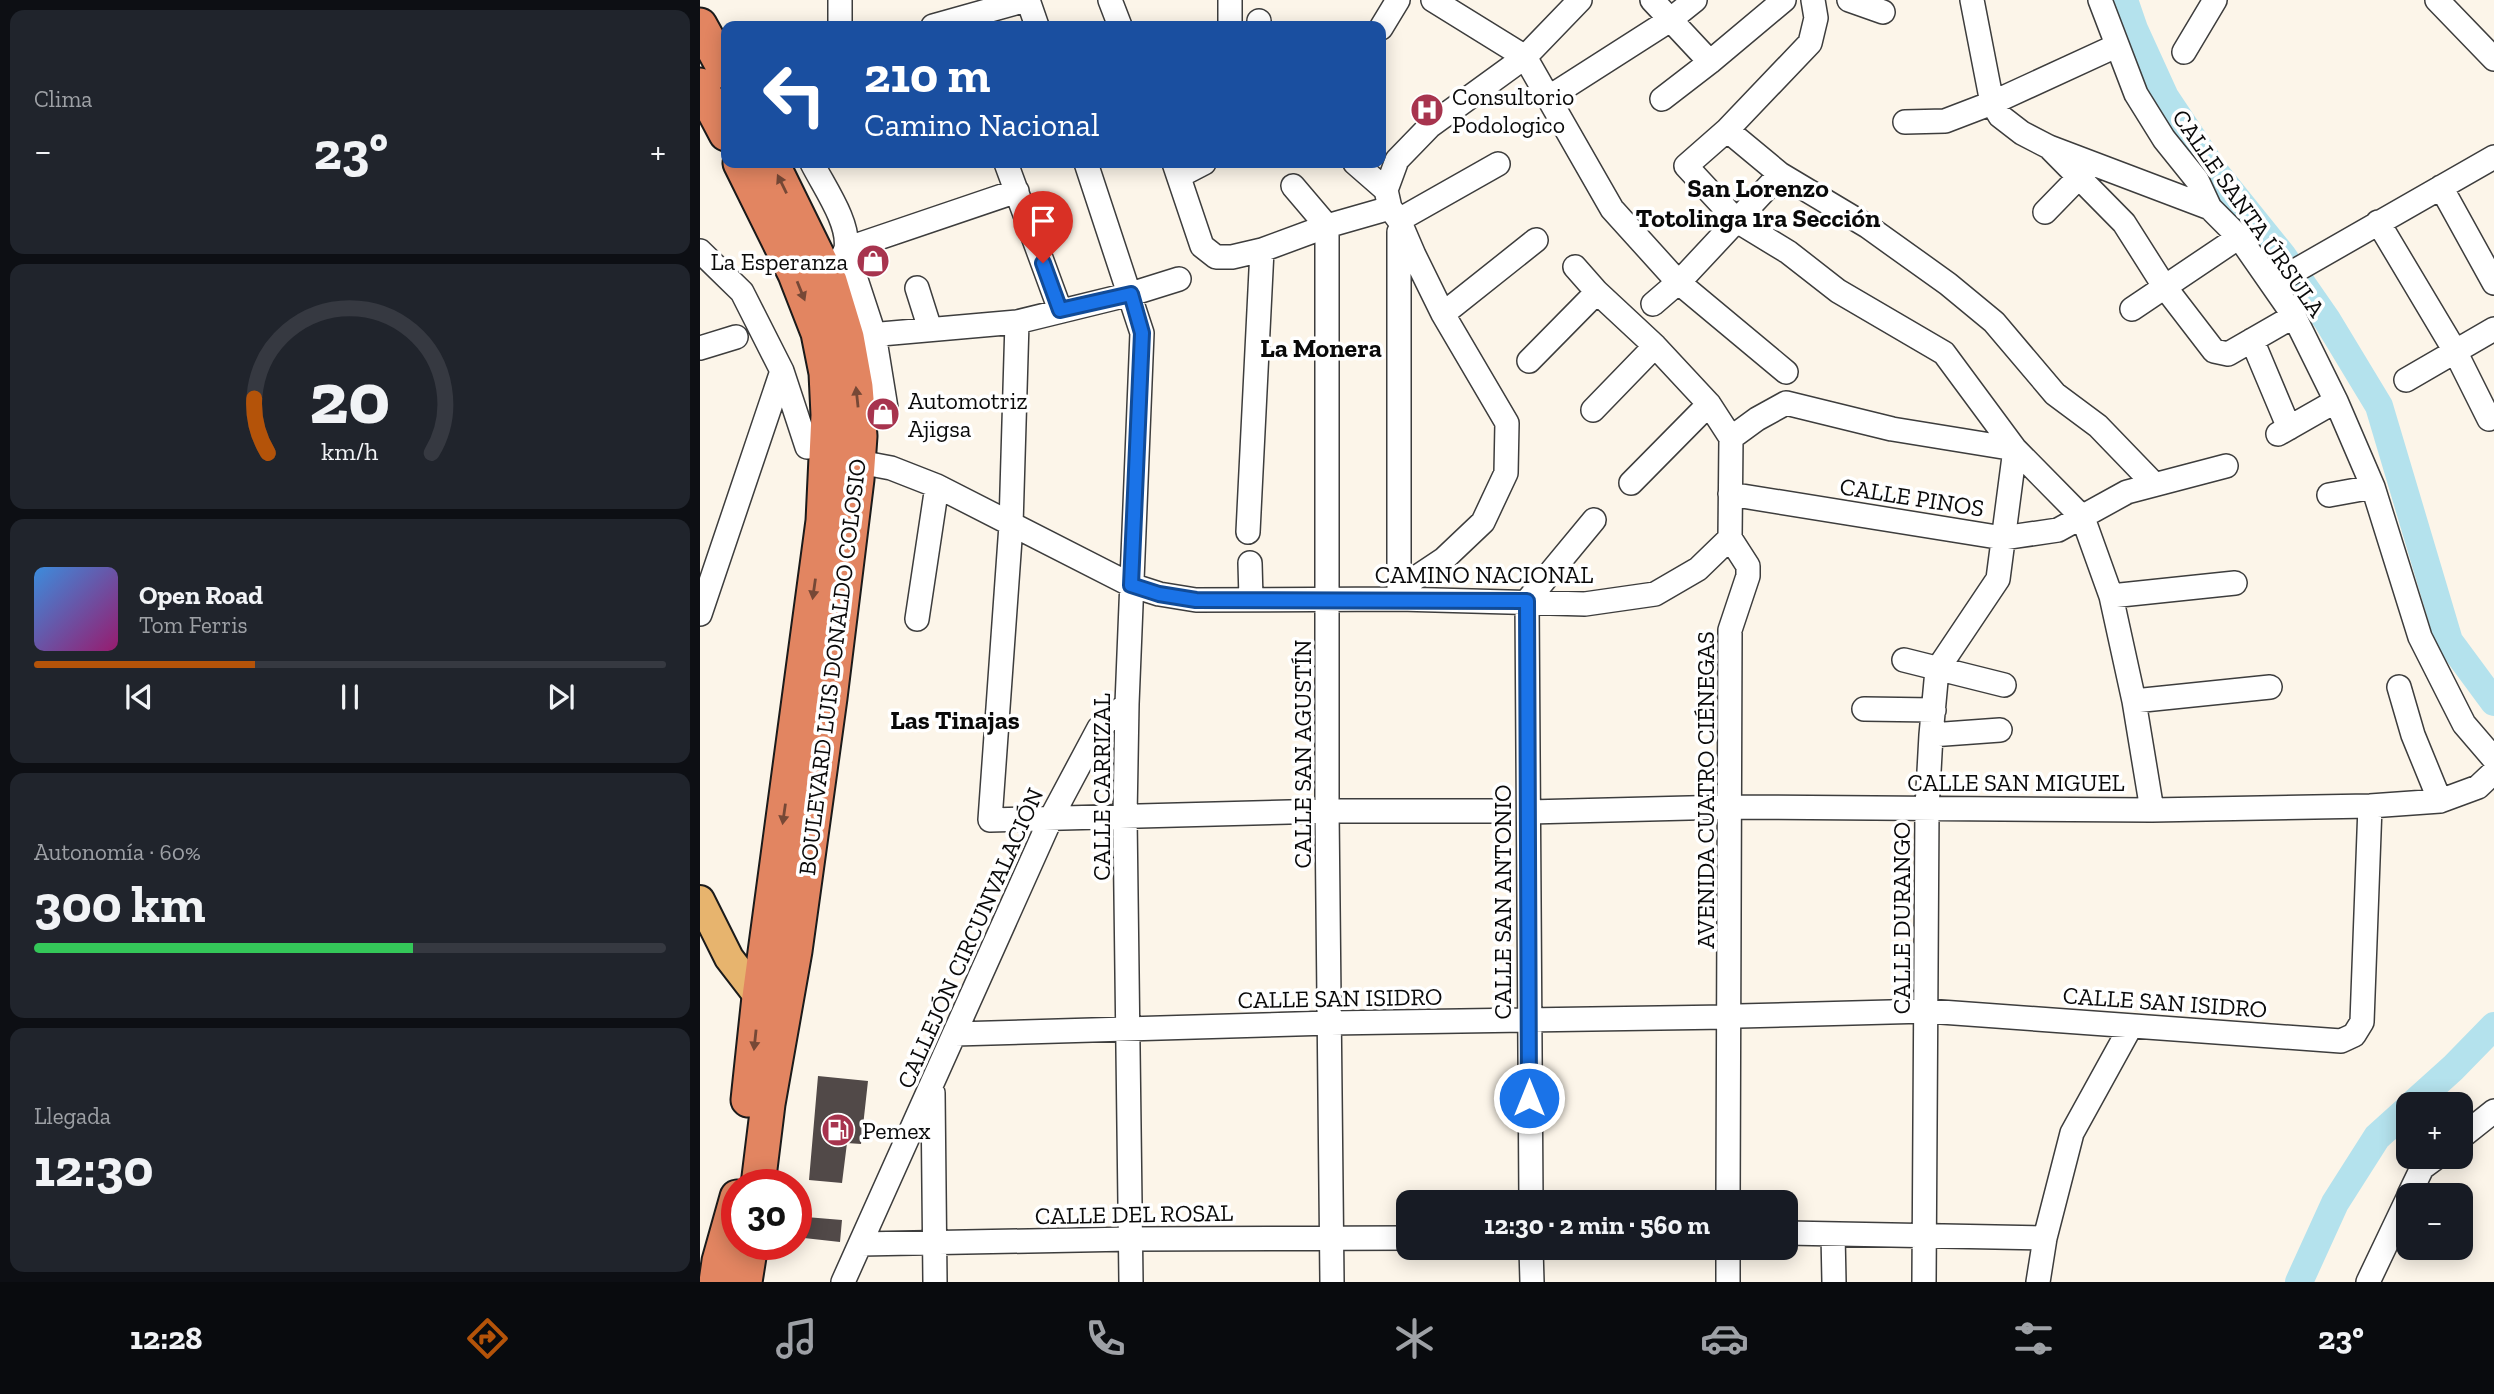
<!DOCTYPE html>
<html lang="es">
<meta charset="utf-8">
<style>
:root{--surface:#171b24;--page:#20242c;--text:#f1f3f6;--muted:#9ea1a6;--line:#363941;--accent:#b45309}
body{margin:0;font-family:"Zilla Slab",serif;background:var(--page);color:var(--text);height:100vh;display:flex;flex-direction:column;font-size:26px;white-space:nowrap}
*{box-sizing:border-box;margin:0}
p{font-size:23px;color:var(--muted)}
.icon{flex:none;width:38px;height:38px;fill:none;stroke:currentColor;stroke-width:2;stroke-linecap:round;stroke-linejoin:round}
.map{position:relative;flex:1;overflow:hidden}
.details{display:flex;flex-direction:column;gap:10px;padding:10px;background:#0d0f14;width:700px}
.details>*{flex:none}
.banner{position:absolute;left:21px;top:21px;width:665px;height:147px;border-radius:14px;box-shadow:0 4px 18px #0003;background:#1a4fa0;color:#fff;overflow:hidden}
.controls{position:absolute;left:1696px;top:1092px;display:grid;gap:14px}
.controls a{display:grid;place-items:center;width:77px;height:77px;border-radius:14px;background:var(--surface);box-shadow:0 4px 18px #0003;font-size:35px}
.speed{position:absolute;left:21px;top:1169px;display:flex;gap:14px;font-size:35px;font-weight:700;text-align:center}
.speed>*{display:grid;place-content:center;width:91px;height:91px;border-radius:50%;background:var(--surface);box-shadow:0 4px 18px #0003;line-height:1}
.speed .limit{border:10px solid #d22;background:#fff;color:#111}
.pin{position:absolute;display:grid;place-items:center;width:60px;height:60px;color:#fff;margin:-72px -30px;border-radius:50% 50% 50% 0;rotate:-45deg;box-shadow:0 0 7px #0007}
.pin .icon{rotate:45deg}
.me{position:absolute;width:77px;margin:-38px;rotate:0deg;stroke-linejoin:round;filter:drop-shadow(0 0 5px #0008)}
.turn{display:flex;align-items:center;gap:24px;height:147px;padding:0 28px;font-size:32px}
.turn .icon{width:91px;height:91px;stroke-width:2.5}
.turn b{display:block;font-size:49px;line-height:60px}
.big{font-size:52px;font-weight:700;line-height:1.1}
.details .tile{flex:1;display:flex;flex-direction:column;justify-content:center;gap:10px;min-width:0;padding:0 24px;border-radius:14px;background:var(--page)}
.details .dial{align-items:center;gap:0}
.dial svg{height:182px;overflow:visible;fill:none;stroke:var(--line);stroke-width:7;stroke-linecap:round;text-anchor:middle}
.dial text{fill:var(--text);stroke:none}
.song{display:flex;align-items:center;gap:21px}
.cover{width:84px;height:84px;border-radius:10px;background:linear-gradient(135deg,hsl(210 70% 55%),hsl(320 70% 35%))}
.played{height:7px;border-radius:4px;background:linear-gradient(90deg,var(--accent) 35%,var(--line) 35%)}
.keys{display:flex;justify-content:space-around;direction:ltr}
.heat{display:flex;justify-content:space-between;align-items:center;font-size:38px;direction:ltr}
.charge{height:10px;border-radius:5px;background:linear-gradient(90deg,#34c759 60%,var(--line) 0)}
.trip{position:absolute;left:696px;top:1190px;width:402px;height:70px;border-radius:14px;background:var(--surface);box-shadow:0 4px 18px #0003;font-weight:700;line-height:70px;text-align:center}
.menu{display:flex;height:112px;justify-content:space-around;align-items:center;background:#090b0e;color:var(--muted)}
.menu .icon{width:49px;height:49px}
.menu .selected{color:var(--accent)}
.menu b{font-size:32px;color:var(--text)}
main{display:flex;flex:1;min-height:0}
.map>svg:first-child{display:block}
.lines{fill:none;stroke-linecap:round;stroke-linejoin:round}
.river{stroke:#b4e2ed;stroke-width:28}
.building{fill:#514948}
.minor-casing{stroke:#3d3d3d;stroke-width:26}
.major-casing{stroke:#1b1b1b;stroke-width:32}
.highway-casing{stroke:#1b1b1b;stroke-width:37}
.minor{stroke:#fff;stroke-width:23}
.major{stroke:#e7b46e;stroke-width:28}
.highway{stroke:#e28561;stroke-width:33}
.oneway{fill:#764836}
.route-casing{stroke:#114b97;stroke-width:18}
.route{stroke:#1a73e8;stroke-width:12}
.labels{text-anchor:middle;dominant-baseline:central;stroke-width:7;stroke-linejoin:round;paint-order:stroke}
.poi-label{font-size:24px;fill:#0a0a0a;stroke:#fff;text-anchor:start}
.street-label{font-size:24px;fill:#0a0a0a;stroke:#fff}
.neighbourhood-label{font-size:26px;font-weight:bold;fill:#0a0a0a;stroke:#fff}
</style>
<main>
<section class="details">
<div class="tile"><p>Clima</p>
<div class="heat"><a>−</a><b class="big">23°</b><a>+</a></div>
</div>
<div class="tile dial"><svg viewBox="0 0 100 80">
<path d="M14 69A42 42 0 1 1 86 69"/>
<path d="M14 69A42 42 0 0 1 8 45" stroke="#b45309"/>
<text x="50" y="56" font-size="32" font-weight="700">20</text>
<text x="50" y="72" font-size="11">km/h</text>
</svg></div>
<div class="tile">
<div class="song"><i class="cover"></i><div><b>Open Road</b><p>Tom Ferris</p></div></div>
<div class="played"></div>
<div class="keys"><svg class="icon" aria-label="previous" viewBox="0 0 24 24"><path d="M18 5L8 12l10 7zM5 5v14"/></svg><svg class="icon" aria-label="pause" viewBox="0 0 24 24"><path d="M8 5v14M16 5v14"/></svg><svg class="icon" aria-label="next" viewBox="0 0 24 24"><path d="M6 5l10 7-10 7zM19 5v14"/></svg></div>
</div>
<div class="tile"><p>Autonomía · 60%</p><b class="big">300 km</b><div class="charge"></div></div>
<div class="tile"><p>Llegada</p><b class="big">12:30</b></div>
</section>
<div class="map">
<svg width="1794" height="1282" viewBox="0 0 1794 1282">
<rect width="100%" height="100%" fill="#fcf5e9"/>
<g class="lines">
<path class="river" d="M1424 0 1434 29 1465 97 1515 172 1582 255 1627 320 1679 406 1749 641 1794 702
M1713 1104 1753 1068 1794 1026
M1599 1282 1635 1203 1677 1137 1708 1109"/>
</g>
<path class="building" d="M118 1076 168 1081 161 1144 147 1143 142 1183 109 1180Z
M106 1217 142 1220 140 1242 104 1238Z"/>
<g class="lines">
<defs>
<path id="minor" d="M140 0V26
M328 0 337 26
M410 0 420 26
M733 0 825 57 912 209 978 282 1086 372
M952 0 1010 62
M1113 0 1116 18 1110 43 1027 130 986 166 1037 221 1088 252 1138 291 1244 353 1315 449 1383 518 1411 596 1434 701 1452 810
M1149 0 1183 12
M1272 0 1292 103 1300 116 1322 133 1349 147 1510 208
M1400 0 1436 94 1464 139 1497 180 1510 208 1539 237 1594 316 1636 401 1673 487 1720 637 1764 724 1794 759
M1737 0 1794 59
M559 21V26
M233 26 326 0
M530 26V0
M681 28 698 0
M1484 52 1515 0
M848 98 970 20 995 0
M962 99 1010 62 1084 0
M1205 122 1245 121 1292 103 1416 46
M1027 130 1080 174 1167 226 1248 284 1294 322 1355 394 1398 426 1454 484
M1349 147 1424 223 1464 286 1514 351 1528 354 1594 316
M112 163C124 187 150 223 146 249L174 334 186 408
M306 163 360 310
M386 163 442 333 427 704 425 817 431 1282
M474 163 502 246 516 257H532L562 250 627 226 690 208
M655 163 686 190
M479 176 504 163
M593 186 627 226
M1741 187 1794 283
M1345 212 1380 176
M699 220 798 164
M1678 222 1755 351 1789 419
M627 226V811L632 1282
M0 251 42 292 82 371 0 614
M141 260 146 249 317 191
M1572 284 1794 157
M217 288 230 329
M953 304 982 279 1080 174
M1432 309 1539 237
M743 314 836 240
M317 322 311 525 290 820 627 811H793
M147 337 317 322 431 294 479 279
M1552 340 1589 428
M0 348 36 337
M829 361 897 292
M82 371 107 447
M1706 380 1794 329
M893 410 955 346
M1578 434 1636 401
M1031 438 1057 419 1086 403 1192 429 1315 449
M159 462 191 468 237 486 431 585 459 594 496 600 699 599 885 604 955 594 998 569 1030 538 1031 438 1009 404 955 346 897 292 875 267
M931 483 1009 404
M1030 494 1303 538 1358 530 1427 492 1526 466
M1629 495 1673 487
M548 532 562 250
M550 563 551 599
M699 589 744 559 783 522 806 473 807 423 743 314 714 255 699 220 690 208 686 190 697 160 730 126 825 57 880 0
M1411 596 1535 583
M699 599V232
M217 619 237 486
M1204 660 1304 685
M1699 687 1713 735 1740 801
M1434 701 1570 687
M1164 709 1234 710
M1231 735 1300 730
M829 812 1029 807 1452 810 1670 806 1740 801 1778 787 1794 772
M1039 1016 1227 1011 1641 1041 1654 1035 1662 1022 1670 806
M255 1034 630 1023 1027 1017
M233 1093 235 1282
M1760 1138 1794 1111
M1709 1195 1722 1168 1737 1157
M831 1202 827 601 894 520
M1028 1202 1030 630 1048 576V566L1030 538
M1087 1233 1345 1238
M1133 1234 1134 1282
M161 1244 431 1239 709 1238
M831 1248 832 1282
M1028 1248V1282
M143 1282 351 818 399 728 427 704
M1224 1282 1227 808 1231 735 1237 670 1298 579 1315 449
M1338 1282 1345 1238 1372 1133 1431 1026
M1668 1282 1708 1198"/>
<path id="major" d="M0 900 29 958 59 997"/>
<path id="highway" d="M0 25 26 72
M0 85 26 134
M40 163 95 274 118 333 126 373 128 415 123 521 59 997 48 1100
M58 1185 68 1104 95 951 130 698 157 479 160 436 156 387 147 337 130 281 72 163
M16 1282 19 1261 37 1197
M45 1282 51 1244"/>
</defs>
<use href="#minor" class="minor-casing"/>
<use href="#major" class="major-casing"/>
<use href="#highway" class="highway-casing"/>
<use href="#minor" class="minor"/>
<use href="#major" class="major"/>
<use href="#highway" class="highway"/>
</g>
<defs><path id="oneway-solid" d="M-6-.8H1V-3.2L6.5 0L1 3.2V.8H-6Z" transform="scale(1.75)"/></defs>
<g class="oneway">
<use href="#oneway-solid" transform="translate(82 184) rotate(-116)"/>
<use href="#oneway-solid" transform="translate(101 291) rotate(68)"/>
<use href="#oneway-solid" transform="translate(157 397) rotate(-96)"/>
<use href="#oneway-solid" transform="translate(114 589) rotate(98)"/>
<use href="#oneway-solid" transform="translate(84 814) rotate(98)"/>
<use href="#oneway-solid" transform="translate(55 1040) rotate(96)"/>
</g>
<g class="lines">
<defs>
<path id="route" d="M343 263 360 310 431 294 442 333 431 585 459 594 496 600 827 601 829 1098"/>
</defs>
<use href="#route" class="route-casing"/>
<use href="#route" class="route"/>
</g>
<defs>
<symbol id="hospital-disc" viewBox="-11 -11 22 22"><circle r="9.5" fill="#a7344e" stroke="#fff"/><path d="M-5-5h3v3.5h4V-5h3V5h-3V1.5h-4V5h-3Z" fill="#fff"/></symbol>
<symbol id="shop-disc" viewBox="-11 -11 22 22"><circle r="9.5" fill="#a7344e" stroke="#fff"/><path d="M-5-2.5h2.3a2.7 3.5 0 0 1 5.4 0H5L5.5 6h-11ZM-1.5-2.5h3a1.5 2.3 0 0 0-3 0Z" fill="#fff"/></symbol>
<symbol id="fuel-disc" viewBox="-11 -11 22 22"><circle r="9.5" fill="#a7344e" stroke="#fff"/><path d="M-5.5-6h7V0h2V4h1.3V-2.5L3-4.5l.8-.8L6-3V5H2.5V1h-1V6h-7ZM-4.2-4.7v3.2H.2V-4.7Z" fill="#fff"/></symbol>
</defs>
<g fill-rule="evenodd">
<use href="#hospital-disc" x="708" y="91" width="38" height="38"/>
<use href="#shop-disc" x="154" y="242" width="38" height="38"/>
<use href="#shop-disc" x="164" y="395" width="38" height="38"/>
<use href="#fuel-disc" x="119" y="1111" width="38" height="38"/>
</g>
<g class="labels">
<g class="poi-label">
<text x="752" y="96">Consultorio<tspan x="752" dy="28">Podologico</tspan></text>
<text x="148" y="261" text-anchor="end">La Esperanza</text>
<text x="208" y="400">Automotriz<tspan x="208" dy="28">Ajigsa</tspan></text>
<text x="162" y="1130">Pemex</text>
</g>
<g class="street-label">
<text transform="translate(1549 213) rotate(55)">CALLE SANTA ÚRSULA</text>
<text transform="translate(1212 497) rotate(9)">CALLE PINOS</text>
<text x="784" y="574">CAMINO NACIONAL</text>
<text transform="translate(132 667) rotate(-83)">BOULEVARD LUIS DONALDO COLOSIO</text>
<text transform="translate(602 754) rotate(-90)">CALLE SAN AGUSTÍN</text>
<text x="1316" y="782">CALLE SAN MIGUEL</text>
<text transform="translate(401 787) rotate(-90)">CALLE CARRIZAL</text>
<text transform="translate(1005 790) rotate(-90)">AVENIDA CUATRO CIÉNEGAS</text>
<text transform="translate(802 902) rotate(-90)">CALLE SAN ANTONIO</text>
<text transform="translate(1201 918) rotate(-90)">CALLE DURANGO</text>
<text transform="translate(270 938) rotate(-66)">CALLEJÓN CIRCUNVALACIÓN</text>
<text transform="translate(640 998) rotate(-1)">CALLE SAN ISIDRO</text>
<text transform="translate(1465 1002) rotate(4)">CALLE SAN ISIDRO</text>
<text transform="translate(434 1214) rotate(-1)">CALLE DEL ROSAL</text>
</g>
<g class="neighbourhood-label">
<text x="1058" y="188">San Lorenzo<tspan x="1058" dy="30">Totolinga 1ra Sección</tspan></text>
<text x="621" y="348">La Monera</text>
<text x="255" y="720">Las Tinajas</text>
</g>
</g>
</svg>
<div class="controls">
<a>+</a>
<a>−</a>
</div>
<div class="speed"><div class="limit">30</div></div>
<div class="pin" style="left:343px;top:263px;background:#d93025"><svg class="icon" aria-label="arrive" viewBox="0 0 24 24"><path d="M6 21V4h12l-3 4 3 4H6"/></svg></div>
<svg class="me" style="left:829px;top:1098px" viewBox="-20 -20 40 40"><circle r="17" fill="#1a73e8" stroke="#fff" stroke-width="3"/><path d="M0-11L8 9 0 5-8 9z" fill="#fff"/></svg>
<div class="trip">12:30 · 2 min · 560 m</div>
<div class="banner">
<div class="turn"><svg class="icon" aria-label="left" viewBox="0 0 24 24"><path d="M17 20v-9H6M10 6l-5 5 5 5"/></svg><div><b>210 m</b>Camino Nacional</div></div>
</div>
</div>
</main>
<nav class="menu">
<b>12:28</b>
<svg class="icon selected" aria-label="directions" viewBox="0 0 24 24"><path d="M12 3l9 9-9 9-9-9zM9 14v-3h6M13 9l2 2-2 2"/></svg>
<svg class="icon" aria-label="music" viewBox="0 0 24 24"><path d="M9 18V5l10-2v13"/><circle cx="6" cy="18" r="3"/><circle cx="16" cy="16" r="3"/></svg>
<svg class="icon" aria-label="phone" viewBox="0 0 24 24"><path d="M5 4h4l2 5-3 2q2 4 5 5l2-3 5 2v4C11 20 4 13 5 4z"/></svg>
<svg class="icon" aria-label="climate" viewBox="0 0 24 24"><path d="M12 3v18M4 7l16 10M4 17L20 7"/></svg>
<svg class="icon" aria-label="car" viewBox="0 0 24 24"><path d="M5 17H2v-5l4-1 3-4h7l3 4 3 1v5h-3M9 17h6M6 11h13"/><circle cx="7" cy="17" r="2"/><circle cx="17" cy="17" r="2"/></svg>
<svg class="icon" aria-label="filters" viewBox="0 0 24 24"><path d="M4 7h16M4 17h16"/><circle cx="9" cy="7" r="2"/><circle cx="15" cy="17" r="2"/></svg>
<b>23°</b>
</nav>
